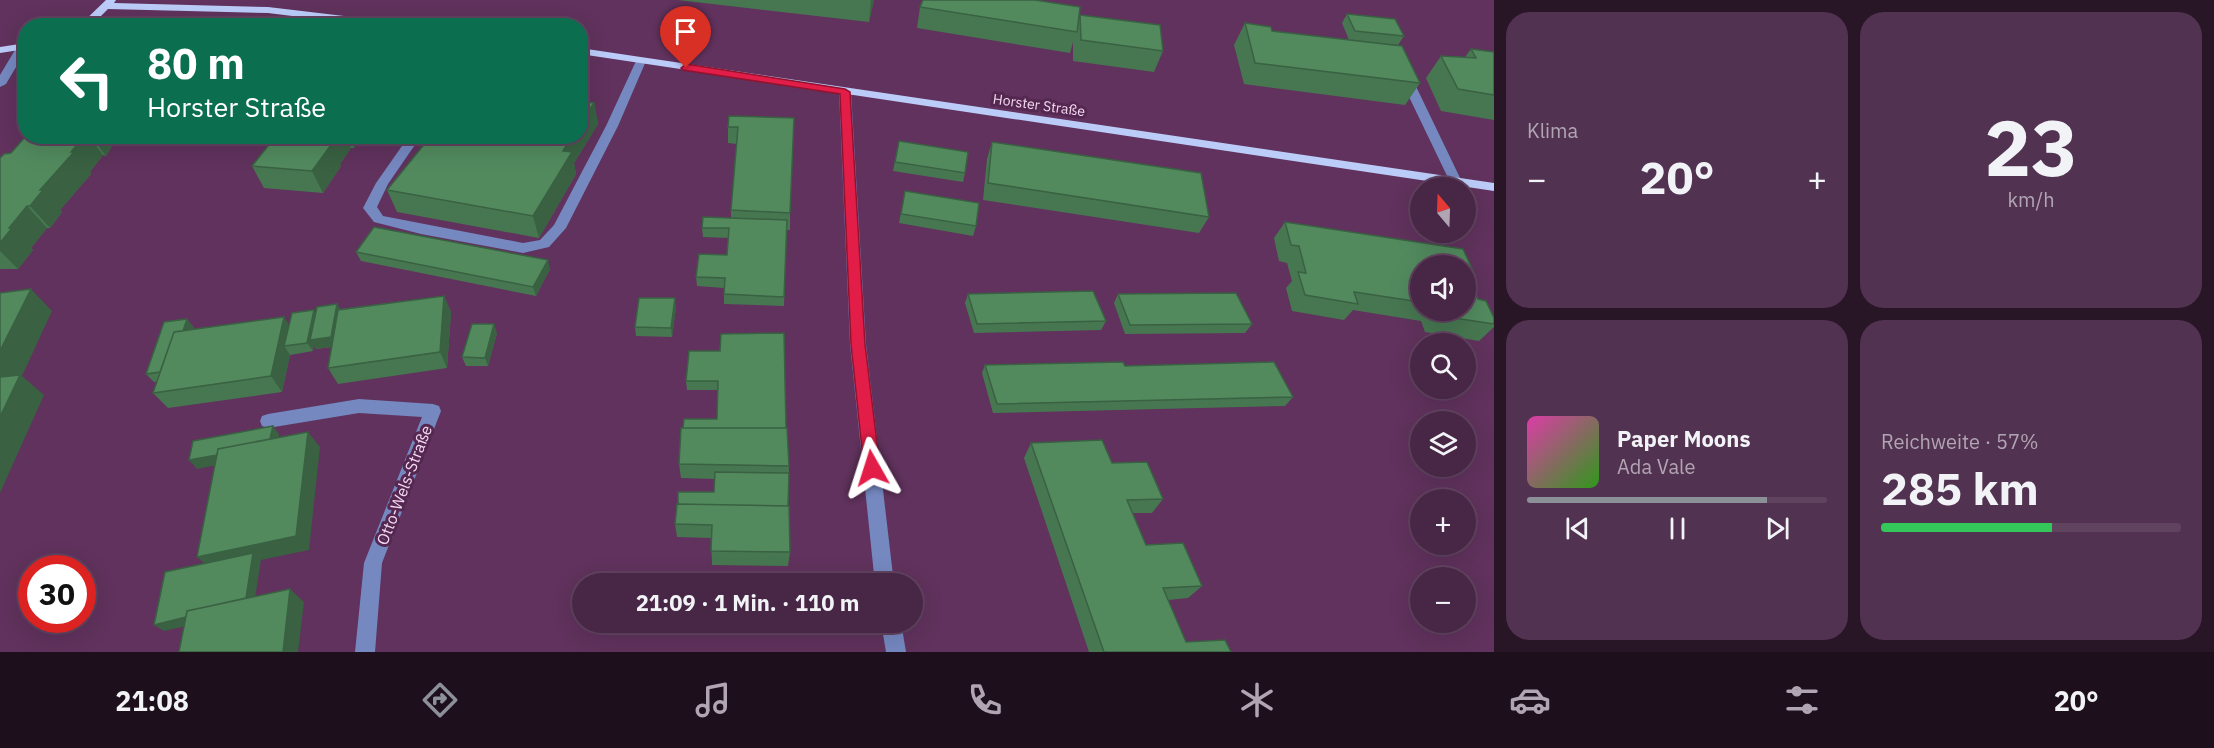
<!DOCTYPE html>
<html lang="de">
<meta charset="utf-8">
<style>
:root{--surface:#482646;--page:#523251;--text:#f1f3f6;--muted:#b1a5b3;--line:#60435f;--accent:#8c9099}
body{margin:0;font-family:"IBM Plex Sans",sans-serif;background:var(--page);color:var(--text);height:100vh;display:flex;flex-direction:column;font-size:22px;white-space:nowrap}
*{box-sizing:border-box;margin:0}
p{font-size:20px;color:var(--muted)}
.icon{flex:none;width:33px;height:33px;fill:none;stroke:currentColor;stroke-width:2;stroke-linecap:round;stroke-linejoin:round}
.map{position:relative;flex:1;overflow:hidden}
.drawer{display:flex;flex-direction:column;gap:12px;padding:12px;background:#281526;width:720px}
.drawer>*{flex:none}
.top-card{position:absolute;left:18px;top:18px;width:570px;height:126px;border-radius:24px;box-shadow:0 6px 24px #0002,0 0 0 2px var(--line);background:#0b6e4f;color:#fff;overflow:hidden}
.needle{width:39px;rotate:341deg}
.controls{position:absolute;left:1410px;top:177px;display:grid;gap:12px}
.controls a{display:grid;place-items:center;width:66px;height:66px;border-radius:50%;background:var(--surface);box-shadow:0 6px 24px #0002,0 0 0 2px var(--line);font-size:30px}
.speed{position:absolute;left:18px;top:555px;display:flex;gap:12px;font-size:30px;font-weight:700;text-align:center}
.speed>*{display:grid;place-content:center;width:78px;height:78px;border-radius:50%;background:var(--surface);box-shadow:0 6px 24px #0002,0 0 0 2px var(--line);line-height:1}
.speed .limit{border:9px solid #d22;background:#fff;color:#111}
.pin{position:absolute;display:grid;place-items:center;width:51px;height:51px;color:#fff;margin:-62px -26px;border-radius:50% 50% 50% 0;rotate:-45deg;box-shadow:0 0 6px #0007}
.pin .icon{rotate:45deg}
.me{position:absolute;width:66px;margin:-33px;rotate:354deg;stroke-linejoin:round;filter:drop-shadow(0 0 4px #0008)}
.turn{display:flex;align-items:center;gap:21px;height:126px;padding:0 30px;font-size:27px}
.turn .icon{width:78px;height:78px;stroke-width:2.5}
.turn b{display:block;font-size:42px;line-height:51px}
.big{font-size:45px;font-weight:700;line-height:1.1}
.drawer .tile{flex:1;display:flex;flex-direction:column;justify-content:center;gap:9px;min-width:0;padding:0 21px;border-radius:24px;background:var(--page)}
.drawer .dial{align-items:center;gap:0}
.dial b{font-size:78px;line-height:1}
.song{display:flex;align-items:center;gap:18px}
.cover{width:72px;height:72px;border-radius:9px;background:linear-gradient(135deg,hsl(320 70% 55%),hsl(110 70% 35%))}
.played{height:6px;border-radius:3px;background:linear-gradient(90deg,var(--accent) 80%,var(--line) 80%)}
.keys{display:flex;justify-content:space-around;direction:ltr}
.heat{display:flex;justify-content:space-between;align-items:center;font-size:33px;direction:ltr}
.charge{height:9px;border-radius:4px;background:linear-gradient(90deg,#34c759 57%,var(--line) 0)}
.drawer .tiles{flex:1;display:grid;gap:12px;grid-template-columns:repeat(2,1fr)}
.trip{position:absolute;left:572px;top:573px;width:351px;height:60px;border-radius:30px;background:var(--surface);box-shadow:0 6px 24px #0002,0 0 0 2px var(--line);font-weight:700;line-height:60px;text-align:center}
.tabs{display:flex;height:96px;justify-content:space-around;align-items:center;background:#1d0f1c;color:var(--muted)}
.tabs .icon{width:42px;height:42px}
.tabs .selected{color:var(--accent)}
.tabs b{font-size:27px;color:var(--text)}
main{display:flex;flex:1;min-height:0}
.map>svg:first-child{display:block}
.lines{fill:none;stroke-linecap:round;stroke-linejoin:round}
.minor{fill:#7588c0;fill-rule:evenodd}
.major{fill:#bcccf9;fill-rule:evenodd}
.wall{fill:#477751;fill-rule:evenodd}
.shaded-wall{fill:#396142}
.building{fill:#528a5e;stroke:#396142;stroke-width:1.5}
.route{fill:#e11d48;stroke:#92132f;stroke-width:1.5}
.labels{text-anchor:middle;dominant-baseline:central;stroke-width:6;stroke-linejoin:round;paint-order:stroke}
.far-street-label{font-size:14px;fill:#f4d8f1;stroke:#552852}
.street-label{font-size:16px;fill:#f4d8f1;stroke:#552852}
</style>
<main>
<div class="map">
<svg width="1494" height="652" viewBox="0 0 1494 652">
<rect width="100%" height="100%" fill="#60325d"/>
<g class="lines">
<path class="minor" d="M22 44 26 45V50L6 84 0 87V75L18 45Z
M641 58 646 61 618 126 566 228 549 247 523 253 421 234 374 222 363 208 376 183 409 136H421L388 184 377 207 383 216 523 243 540 240 554 225 606 126 636 61Z
M1405 73 1411 76 1462 182 1461 185H1451L1450 182 1399 76Z
M845 89 851 92 866 344 894 584H875L850 344 839 92Z
M359 399 433 404 439 406 441 411 382 563 375 652H355L364 563 422 417 359 413 268 428 262 426 260 421 262 416 268 414Z
M881 622H901L906 652H886Z"/>
<path class="major" d="M106 0H116L114 3 268 7 403 23 408 26H373L268 13 108 9 91 26H79Z
M26 43V49L0 53V47Z
M580 48 1494 183V191L580 54Z"/>
</g>
<path class="wall" d="M678 0H874L869 22Z
M920 7 1078 22 1080 15 1163 51 1154 72 1073 61V42L1070 53 917 28Z
M1347 14 1404 36 1398 45 1349 40 1342 23Z
M1245 23 1272 31 1420 83 1405 105 1244 84 1234 45Z
M1471 49 1494 52V120L1441 111 1426 78 1441 56 1465 57Z
M594 103 598 124 574 163 576 174 539 238 397 212 387 190 430 138 429 136H580Z
M794 118 790 213V230H786L784 306 724 304V288L697 286 696 277 727 255 729 238 703 237 702 228 731 218V210L737 144 728 143V127Z
M26 136H118L106 156 103 155 90 172 91 174 60 210 62 212 50 228H47L31 248 33 250 18 269H0V158L11 153Z
M276 136H362L354 148H351L340 164 341 166 323 193 264 188 252 166Z
M899 141 965 173 963 182 893 171Z
M992 142 1209 217 1199 233 983 200 987 159Z
M905 191 976 226 973 236 899 223Z
M1285 222 1475 275 1470 281 1478 299 1494 318V327L1479 341 1425 332 1421 321 1353 310 1344 320 1292 311 1286 288 1292 281 1287 263 1279 261 1274 238ZM1420 266 1466 310H1420Z
M356 252 550 269 536 296 361 261Z
M968 294 1106 321 1101 330 974 333 965 303Z
M1118 294 1252 324 1245 333 1125 334 1114 303Z
M444 296 451 312 447 368 338 384 328 368 332 347 316 349 314 346 313 351 290 355 282 392 168 408 153 393 157 382H154L146 374 187 319 194 328V329L289 324 337 304 340 309Z
M676 307 672 337 636 336 635 327Z
M497 333 488 366H466L462 357Z
M689 351 786 428 789 466 788 506 790 552 788 566 712 565 711 538 677 537 675 524 714 492 715 479 681 478 679 464 717 419 718 390H687L686 381Z
M985 365 1125 366 1293 397 1285 406 993 413 982 373Z
M1031 443 1112 463 1163 499 1152 513H1133L1146 545 1202 586 1188 598 1168 600 1186 642 1231 652H1089L1024 458Z"/>
<path class="shaded-wall" d="M871 0H874L869 22Z
M594 103 598 124 574 163 576 174 539 238 533 216 563 151 572 136H580V124Z
M84 136H88L103 155 90 172 91 174 60 210 62 212 50 228 30 206 40 190Z
M91 136H118L106 156Z
M334 136H346L351 148 340 164 341 166 323 193 312 171Z
M349 136H362L354 148Z
M27 206 47 228 31 248 33 250 18 269 0 251V243L9 228Z
M548 260 550 269 536 296 533 287Z
M31 289 52 311 22 376 44 395 0 493V351Z
M444 296 451 312 447 368 440 352Z
M675 298 676 307 672 337 671 328Z
M337 304 343 313 337 346 316 349 314 346 313 351 307 343 314 310 319 319Z
M284 317 295 333 284 346 290 355 282 392 271 376Z
M187 319 194 328 177 379 170 371Z
M494 324 497 333 488 366 485 358Z
M273 426 279 434 277 453 197 469 189 460Z
M308 432 320 447 309 550 261 560 253 611 164 631 154 625 213 571 197 557Z
M290 589 304 602 298 652H283Z"/>
<path class="building" d="M923 0H1035L1080 7 1077 32 920 7Z
M1347 14 1395 19 1404 36 1355 31Z
M1080 15 1160 25 1163 51 1081 40Z
M1245 23 1271 27 1272 31 1402 46 1420 83 1255 63Z
M1471 49 1494 52V95L1458 89 1441 56 1476 58Z
M580 101 594 103 580 124Z
M729 116 794 118 790 213 731 210 738 127H728Z
M26 136H84L71 152H74L40 190H43L30 206H27L9 228H12L0 243V158L4 154 11 153Z
M276 136H334L328 144 331 145 312 171 252 166Z
M431 136H572L563 151 572 152 533 216 387 190Z
M899 141 968 152 965 173 895 162Z
M992 142 1201 173 1209 217 988 183Z
M905 191 979 203 976 226 901 214Z
M703 217 787 220 784 297 724 294 725 278 696 277 699 254 727 255 729 228H702Z
M1285 222 1463 249 1475 275 1467 274 1478 299 1486 301 1494 318V324L1441 316 1439 310H1466V266H1420V302L1354 292 1358 304 1305 295 1298 272 1306 273 1299 246 1291 245Z
M374 227 548 260 533 287 356 252Z
M31 289 0 351V293Z
M1093 291 1106 321 977 324 968 294Z
M1236 293 1252 324 1130 325 1118 294Z
M444 296 440 352 328 368 338 310Z
M639 298H675L671 328 635 327Z
M337 304 331 337 310 340 317 307Z
M314 310 307 343 284 346 292 313Z
M284 317 271 376 153 393 174 332Z
M187 319 183 331 174 332 160 372 146 374 164 322Z
M472 324H494L485 358 462 357Z
M784 333 786 428H683L684 419H717L718 381H686L689 351H720L721 334Z
M1123 362 1125 366 1274 362 1293 397 997 404 985 365Z
M20 375 0 417V377Z
M273 426 270 439 218 449 217 455 189 460 193 441Z
M681 428H787L789 466 679 464Z
M308 432 296 536 197 557 218 449Z
M1102 440 1112 463 1147 462 1163 499 1127 500 1146 545 1183 543 1202 586 1163 588 1186 642 1225 640 1231 652H1104L1031 443Z
M715 472 789 473 788 506 678 504V492H714Z
M677 504 789 506 790 552 711 551 712 525 675 524Z
M253 553 246 598 187 611 186 617 154 625 165 572Z
M290 589 283 652H179L187 611Z"/>
<path class="route" d="M686 64 845 89 850 92 865 344 880 468 878 473 872 475 867 473 864 468 851 344 840 94 683 70 681 68Z"/>
<g class="labels">
<g class="far-street-label">
<text transform="translate(1039 105) rotate(8)">Horster Straße</text>
</g>
<g class="street-label">
<text transform="translate(404 485) rotate(-69)">Otto-Wels-Straße</text>
</g>
</g>
</svg>
<div class="controls">
<a><svg class="needle" viewBox="-14 -14 28 28"><path d="M0-13l5 13h-10z" fill="#e53935"/><path d="M0 13l5-13h-10z" fill="#b1a5b3"/></svg></a>
<a><svg class="icon" aria-label="sound" viewBox="0 0 24 24"><path d="M4 9h4l5-4v14l-5-4H4zM17 9q2 3 0 6"/></svg></a>
<a><svg class="icon" aria-label="search" viewBox="0 0 24 24"><circle cx="10" cy="10" r="6"/><path d="M15 15l6 6"/></svg></a>
<a><svg class="icon" aria-label="layers" viewBox="0 0 24 24"><path d="M12 4l9 5-9 5-9-5zM3 14l9 5 9-5"/></svg></a>
<a>+</a>
<a>−</a>
</div>
<div class="speed"><div class="limit">30</div></div>
<div class="pin" style="left:686px;top:68px;background:#d93025"><svg class="icon" aria-label="arrive" viewBox="0 0 24 24"><path d="M6 21V4h12l-3 4 3 4H6"/></svg></div>
<svg class="me" style="left:872px;top:468px" viewBox="-20 -20 40 40"><path d="M0-17L14 15 0 8-14 15z" fill="#e11d48" stroke="#fff" stroke-width="4"/></svg>
<div class="trip">21:09 · 1 Min. · 110 m</div>
<div class="top-card">
<div class="turn"><svg class="icon" aria-label="left" viewBox="0 0 24 24"><path d="M17 20v-9H6M10 6l-5 5 5 5"/></svg><div><b>80 m</b>Horster Straße</div></div>
</div>
</div>
<section class="drawer">
<div class="tiles">
<div class="tile"><p>Klima</p>
<div class="heat"><a>−</a><b class="big">20°</b><a>+</a></div>
</div>
<div class="tile dial"><b>23</b><p>km/h</p></div>
<div class="tile">
<div class="song"><i class="cover"></i><div><b>Paper Moons</b><p>Ada Vale</p></div></div>
<div class="played"></div>
<div class="keys"><svg class="icon" aria-label="previous" viewBox="0 0 24 24"><path d="M18 5L8 12l10 7zM5 5v14"/></svg><svg class="icon" aria-label="pause" viewBox="0 0 24 24"><path d="M8 5v14M16 5v14"/></svg><svg class="icon" aria-label="next" viewBox="0 0 24 24"><path d="M6 5l10 7-10 7zM19 5v14"/></svg></div>
</div>
<div class="tile"><p>Reichweite · 57%</p><b class="big">285 km</b><div class="charge"></div></div>
</div>
</section>
</main>
<nav class="tabs">
<b>21:08</b>
<svg class="icon selected" aria-label="directions" viewBox="0 0 24 24"><path d="M12 3l9 9-9 9-9-9zM9 14v-3h6M13 9l2 2-2 2"/></svg>
<svg class="icon" aria-label="music" viewBox="0 0 24 24"><path d="M9 18V5l10-2v13"/><circle cx="6" cy="18" r="3"/><circle cx="16" cy="16" r="3"/></svg>
<svg class="icon" aria-label="phone" viewBox="0 0 24 24"><path d="M5 4h4l2 5-3 2q2 4 5 5l2-3 5 2v4C11 20 4 13 5 4z"/></svg>
<svg class="icon" aria-label="climate" viewBox="0 0 24 24"><path d="M12 3v18M4 7l16 10M4 17L20 7"/></svg>
<svg class="icon" aria-label="car" viewBox="0 0 24 24"><path d="M5 17H2v-5l4-1 3-4h7l3 4 3 1v5h-3M9 17h6M6 11h13"/><circle cx="7" cy="17" r="2"/><circle cx="17" cy="17" r="2"/></svg>
<svg class="icon" aria-label="filters" viewBox="0 0 24 24"><path d="M4 7h16M4 17h16"/><circle cx="9" cy="7" r="2"/><circle cx="15" cy="17" r="2"/></svg>
<b>20°</b>
</nav>
